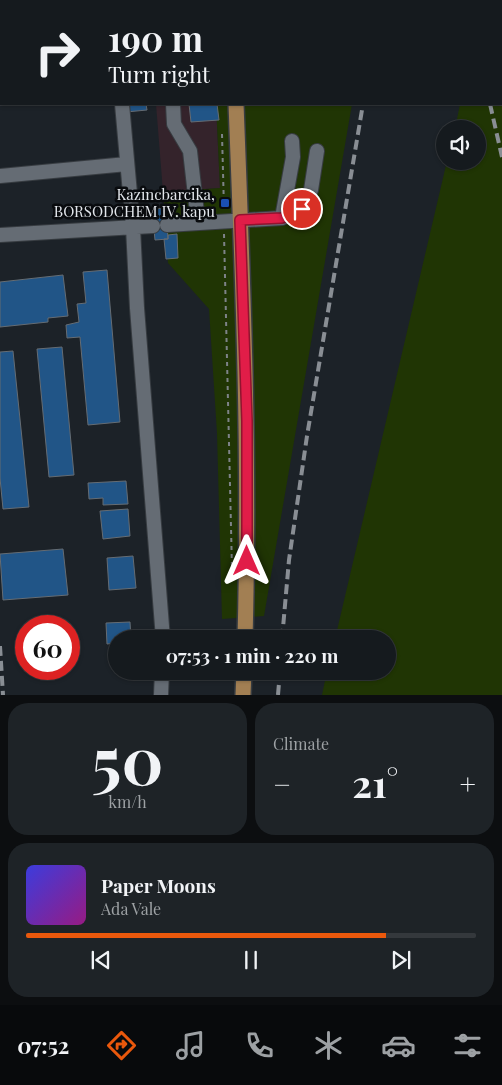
<!DOCTYPE html>
<meta charset="utf-8">
<style>
:root{--surface:#151a1e;--page:#1e2327;--text:#f1f3f6;--muted:#9da1a4;--line:#34383c;--accent:#ea580c}
body{margin:0;font-family:"Playfair Display",serif;background:var(--page);color:var(--text);height:100vh;display:flex;flex-direction:column;font-size:19px;white-space:nowrap}
*{box-sizing:border-box;margin:0}
p{font-size:16px;color:var(--muted)}
.icon{flex:none;width:28px;height:28px;fill:none;stroke:currentColor;stroke-width:2;stroke-linecap:round;stroke-linejoin:round}
.map{position:relative;height:695px;overflow:hidden}
.side{display:flex;flex-direction:column;gap:8px;padding:8px;background:#0c0e10;flex:1}
.side>*{flex:none}
.hud{position:absolute;left:0px;top:0px;width:502px;height:105px;box-shadow:0 1px 4px #0004,0 0 0 1px var(--line);background:#151a1e;color:var(--text);overflow:hidden}
.fabs{position:absolute;left:436px;top:120px;display:grid;gap:10px}
.fabs a{display:grid;place-items:center;width:50px;height:50px;border-radius:50%;background:var(--surface);box-shadow:0 1px 4px #0004,0 0 0 1px var(--line);font-size:25px}
.speed{position:absolute;left:15px;top:615px;display:flex;gap:10px;font-size:25px;font-weight:700;text-align:center}
.speed>*{display:grid;place-content:center;width:65px;height:65px;border-radius:50%;background:var(--surface);box-shadow:0 1px 4px #0004,0 0 0 1px var(--line);line-height:1}
.speed .limit{border:8px solid #d22;background:#fff;color:#111}
.pin{position:absolute;display:grid;place-items:center;width:42px;height:42px;color:#fff;margin:-21px;border:2px solid #fff;border-radius:50%;box-shadow:0 1px 5px #0007}
.me{position:absolute;width:55px;margin:-28px;rotate:0deg;stroke-linejoin:round;filter:drop-shadow(0 0 4px #0008)}
.turn{display:flex;align-items:center;gap:18px;height:105px;padding:0 25px;font-size:22px}
.turn .icon{width:65px;height:65px;stroke-width:2.5}
.turn b{display:block;font-size:35px;line-height:42px}
.big{font-size:38px;font-weight:700;line-height:1.1}
.side .tile{flex:1;display:flex;flex-direction:column;justify-content:center;gap:8px;min-width:0;padding:0 18px;border-radius:20px;background:var(--page)}
.side .dial{align-items:center;gap:0}
.dial b{font-size:65px;line-height:1}
.song{display:flex;align-items:center;gap:15px}
.cover{width:60px;height:60px;border-radius:8px;background:linear-gradient(135deg,hsl(240 70% 55%),hsl(310 70% 35%))}
.played{height:5px;border-radius:2px;background:linear-gradient(90deg,var(--accent) 80%,var(--line) 80%)}
.keys{display:flex;justify-content:space-around;direction:ltr}
.heat{display:flex;justify-content:space-between;align-items:center;font-size:28px;direction:ltr}
.side .tiles{flex:1;display:grid;gap:8px;grid-template-columns:1fr 1fr}
.tile:last-child{grid-column:span 2}
.trip{position:absolute;left:108px;top:630px;width:288px;height:50px;border-radius:25px;background:var(--surface);box-shadow:0 1px 4px #0004,0 0 0 1px var(--line);font-weight:700;line-height:50px;text-align:center}
.menu{display:flex;height:80px;justify-content:space-around;align-items:center;background:#080a0c;color:var(--muted)}
.menu .icon{width:35px;height:35px}
.menu .on{color:var(--accent)}
.menu b{font-size:22px;color:var(--text)}
.map>svg:first-child{display:block}
.commercial{fill:#34232b}
.green{fill:#203504}
.building{fill:#215587;stroke:#656c73}
.lines{fill:none;stroke-linecap:round;stroke-linejoin:round}
.minor-casing{stroke:#373c41;stroke-width:16}
.major-casing{stroke:#373c41;stroke-width:18}
.path{stroke:#7e8388;stroke-width:2;stroke-dasharray:4 4;stroke-linecap:butt}
.minor{stroke:#656c74;stroke-width:14}
.major{stroke:#a27f53;stroke-width:15}
.rail{stroke:#898e94;stroke-width:4;stroke-dasharray:10 5;stroke-linecap:butt}
.route-casing{stroke:#92132f;stroke-width:12}
.route{stroke:#e11d48;stroke-width:9}
.transit-dot{fill:#1a4fb4;stroke:#090b0e;stroke-width:2}
.labels{text-anchor:middle;dominant-baseline:central;stroke-width:5;stroke-linejoin:round;paint-order:stroke}
.poi-label{font-size:15px;fill:#e3e7ec;stroke:#090b0e;text-anchor:end}
</style>
<div class="map">
<svg width="502" height="695" viewBox="0 0 502 695">
<rect width="100%" height="100%" fill="#1c2228"/>
<path class="commercial" d="M156 104H216L220 188 163 192Z"/>
<path class="green" d="M192 0H370V1H192Z
M485 0H502V695H322L327 671H386V639H335L447 161H478V129H455L460 104H501V1H484Z
M216 104H352L264 616 222 619 217 433 209 309 168 263 163 192 220 188Z"/>
<path class="building" d="M59 0H94V1H60Z
M126 104H146L147 110 126 112Z
M189 104H217L219 120 191 122Z
M166 208 168 239 155 240 152 209Z
M177 234 178 258 166 259 164 239H168V235Z
M107 270 120 422 88 425 80 337 67 338 66 325 79 322 77 304 86 303 83 272Z
M63 275 68 316 48 318V322L0 327V282Z
M62 347 74 475 49 477 37 349Z
M13 351 29 507 3 509 0 478V352Z
M126 481 128 504 103 505V498L89 499 88 483Z
M128 509 130 536 103 539 100 511Z
M63 549 68 595 3 600 0 554Z
M133 556 136 588 109 590 107 558Z
M130 622 131 639H116V643L107 644 106 623Z"/>
<g class="lines">
<defs>
<path id="minor" d="M114 0V1
M180 0V1
M0 31H1
M0 91H1
M122 104 133 227 137 308 163 639
M173 104 174 124 190 151 198 222
M0 176 127 164
M282 218 293 157 292 141
M167 225 282 218 302 209 311 190 317 151
M0 235 153 226
M161 695 162 671"/>
<path id="major" d="M231 0V1
M236 104C243 282 250 460 245 639
M243 695 244 671"/>
</defs>
<use href="#minor" class="minor-casing"/>
<use href="#major" class="major-casing"/>
<path class="path" d="M222 134 224 209
M224 234 232 569"/>
<use href="#minor" class="minor"/>
<use href="#major" class="major"/>
<path class="rail" d="M474 0V1
M381 1V0
M490 104 502 157
M282 639 289 560 307 436 363 104
M0 646 3 695
M278 695 280 671"/>
</g>
<g class="lines">
<defs>
<path id="route" d="M247 561V421L240 220 282 218 302 209"/>
</defs>
<use href="#route" class="route-casing"/>
<use href="#route" class="route"/>
</g>
<rect class="transit-dot" x="220" y="198" width="10" height="10" rx="2.5"/>
<g class="labels">
<g class="poi-label">
<text x="215" y="194">Kazincbarcika,<tspan x="215" dy="17">BORSODCHEM IV. kapu</tspan></text>
</g>
</g>
</svg>
<div class="fabs">
<a><svg class="icon" aria-label="sound" viewBox="0 0 24 24"><path d="M4 9h4l5-4v14l-5-4H4zM17 9q2 3 0 6"/></svg></a>
</div>
<div class="speed"><div class="limit">60</div></div>
<div class="pin" style="left:302px;top:209px;background:#d93025"><svg class="icon" aria-label="arrive" viewBox="0 0 24 24"><path d="M6 21V4h12l-3 4 3 4H6"/></svg></div>
<svg class="me" style="left:247px;top:561px" viewBox="-20 -20 40 40"><path d="M0-17L14 15 0 8-14 15z" fill="#e11d48" stroke="#fff" stroke-width="4"/></svg>
<div class="trip">07:53 · 1 min · 220 m</div>
<div class="hud">
<div class="turn"><svg class="icon" aria-label="right" viewBox="0 0 24 24"><path d="M7 20v-9h11M14 6l5 5-5 5"/></svg><div><b>190 m</b>Turn right</div></div>
</div>
</div>
<section class="side">
<div class="tiles">
<div class="tile dial"><b>50</b><p>km/h</p></div>
<div class="tile"><p>Climate</p>
<div class="heat"><a>−</a><b class="big">21°</b><a>+</a></div>
</div>
<div class="tile">
<div class="song"><i class="cover"></i><div><b>Paper Moons</b><p>Ada Vale</p></div></div>
<div class="played"></div>
<div class="keys"><svg class="icon" aria-label="previous" viewBox="0 0 24 24"><path d="M18 5L8 12l10 7zM5 5v14"/></svg><svg class="icon" aria-label="pause" viewBox="0 0 24 24"><path d="M8 5v14M16 5v14"/></svg><svg class="icon" aria-label="next" viewBox="0 0 24 24"><path d="M6 5l10 7-10 7zM19 5v14"/></svg></div>
</div>
</div>
</section>
<nav class="menu">
<b>07:52</b>
<svg class="icon on" aria-label="directions" viewBox="0 0 24 24"><path d="M12 3l9 9-9 9-9-9zM9 14v-3h6M13 9l2 2-2 2"/></svg>
<svg class="icon" aria-label="music" viewBox="0 0 24 24"><path d="M9 18V5l10-2v13"/><circle cx="6" cy="18" r="3"/><circle cx="16" cy="16" r="3"/></svg>
<svg class="icon" aria-label="phone" viewBox="0 0 24 24"><path d="M5 4h4l2 5-3 2q2 4 5 5l2-3 5 2v4C11 20 4 13 5 4z"/></svg>
<svg class="icon" aria-label="climate" viewBox="0 0 24 24"><path d="M12 3v18M4 7l16 10M4 17L20 7"/></svg>
<svg class="icon" aria-label="car" viewBox="0 0 24 24"><path d="M5 17H2v-5l4-1 3-4h7l3 4 3 1v5h-3M9 17h6M6 11h13"/><circle cx="7" cy="17" r="2"/><circle cx="17" cy="17" r="2"/></svg>
<svg class="icon" aria-label="filters" viewBox="0 0 24 24"><path d="M4 7h16M4 17h16"/><circle cx="9" cy="7" r="2"/><circle cx="15" cy="17" r="2"/></svg>
</nav>
